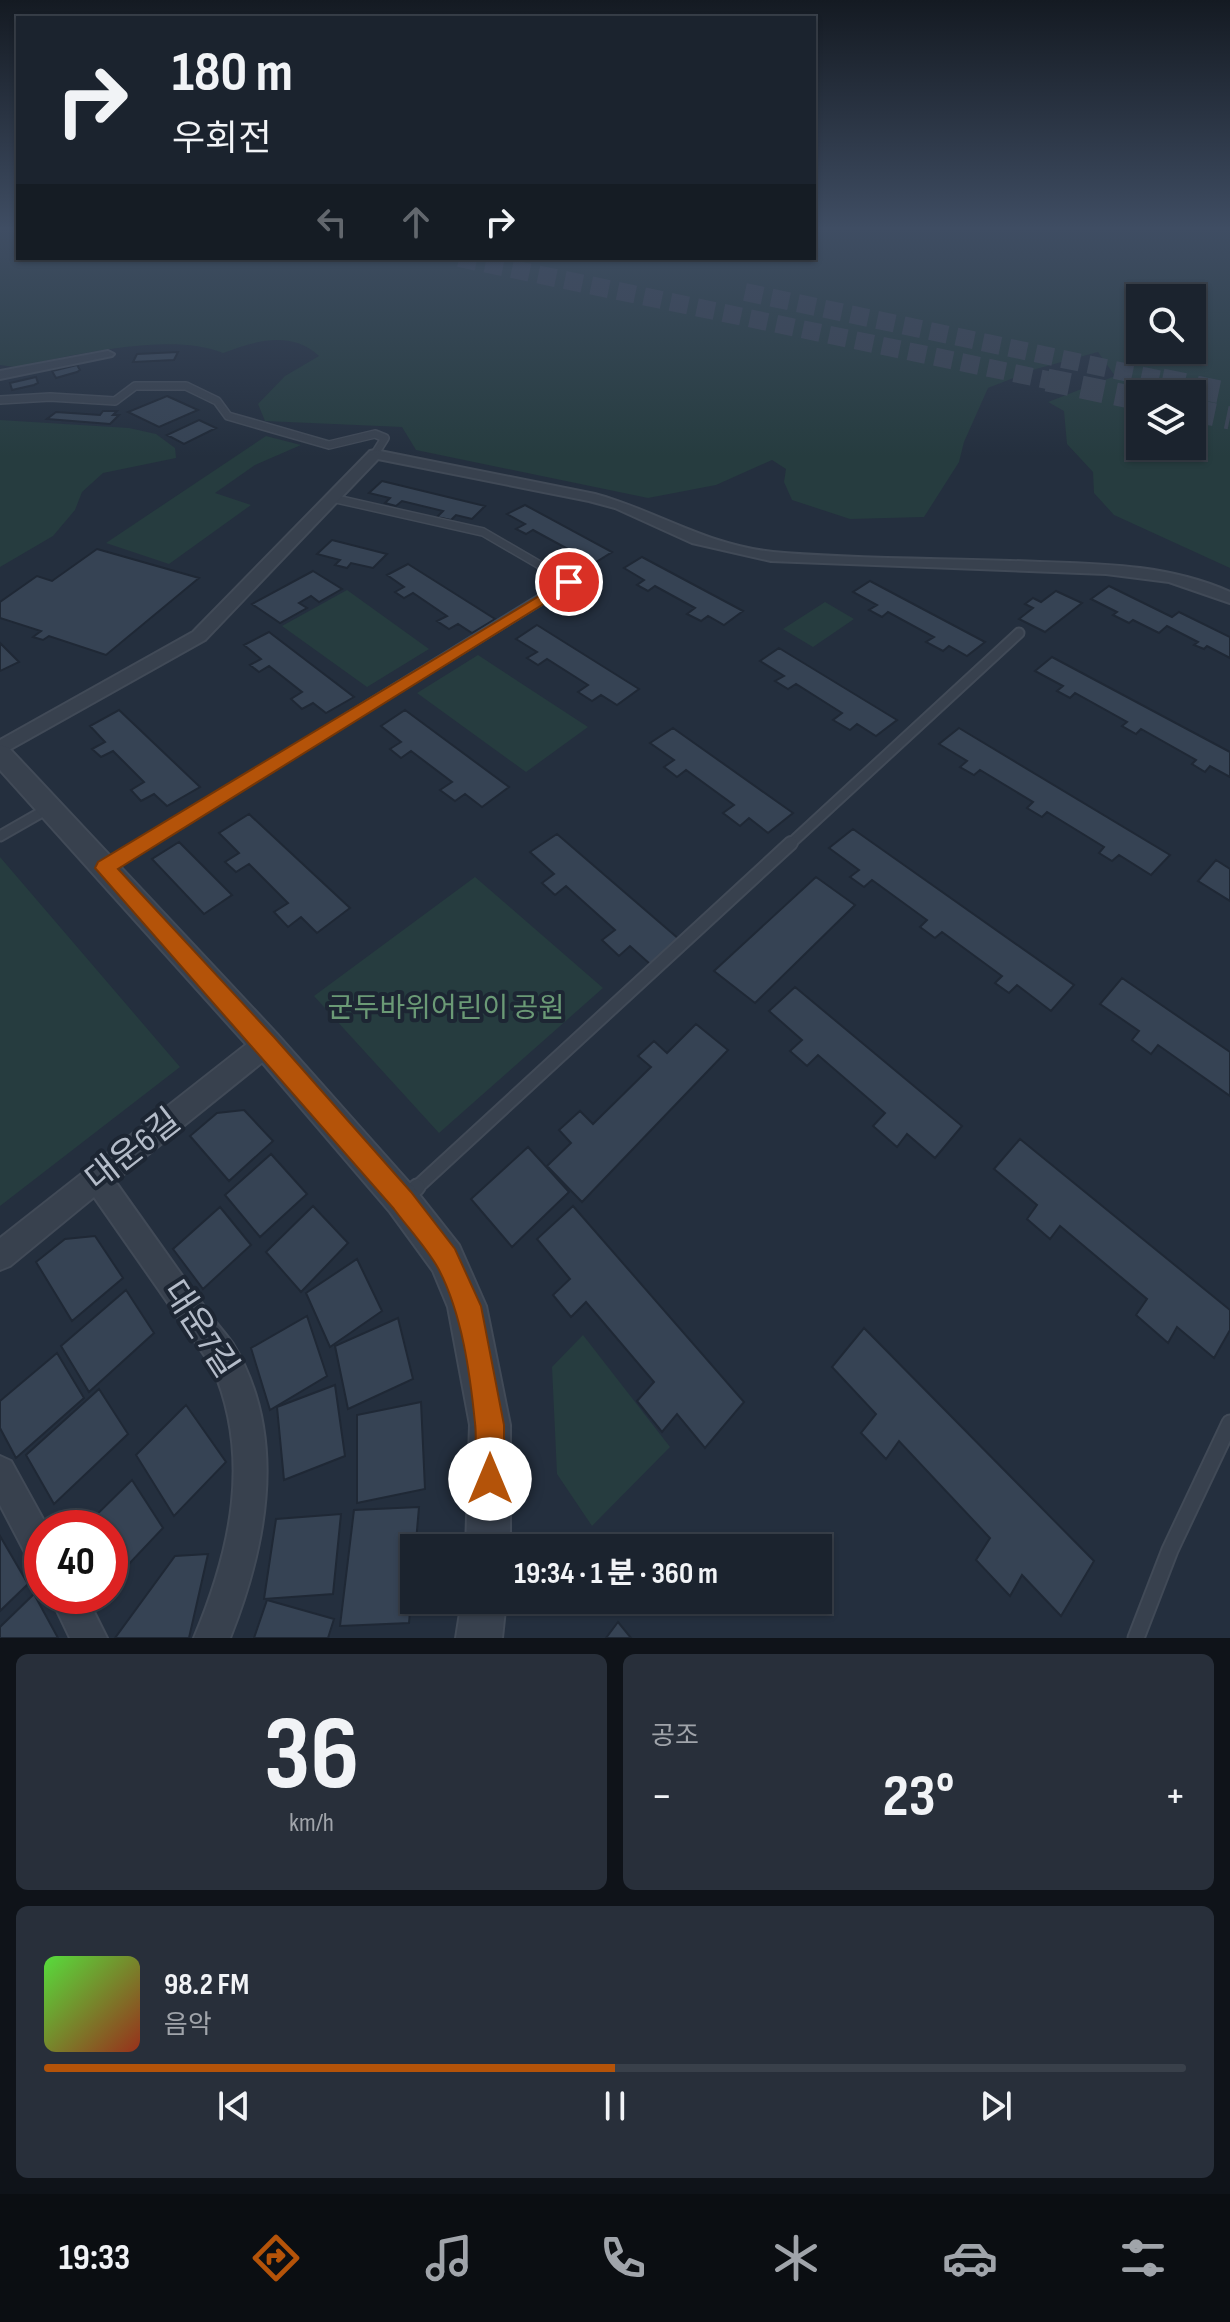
<!DOCTYPE html>
<html lang="ko">
<meta charset="utf-8">
<style>
:root{--surface:#1b232e;--page:#282f3a;--text:#f1f3f6;--muted:#a0a4aa;--line:#39404a;--accent:#b45309}
body{margin:0;font-family:"Sofia Sans Condensed","Noto Sans KR",sans-serif;background:var(--page);color:var(--text);height:100vh;display:flex;flex-direction:column;font-size:30px;white-space:nowrap}
*{box-sizing:border-box;margin:0}
p{font-size:26px;color:var(--muted)}
.icon{flex:none;width:44px;height:44px;fill:none;stroke:currentColor;stroke-width:2;stroke-linecap:round;stroke-linejoin:round}
.map{position:relative;height:1638px;overflow:hidden}
.drawer{display:flex;flex-direction:column;gap:16px;padding:16px;background:#0f1319;flex:1}
.drawer>*{flex:none}
.banner{position:absolute;left:16px;top:16px;width:800px;height:244px;border-radius:0px;box-shadow:0 2px 6px #0004,0 0 0 2px var(--line);background:#1b232e;color:var(--text);overflow:hidden}
.controls{position:absolute;left:1126px;top:284px;display:grid;gap:16px}
.controls a{display:grid;place-items:center;width:80px;height:80px;border-radius:0px;background:var(--surface);box-shadow:0 2px 6px #0004,0 0 0 2px var(--line);font-size:40px}
.speed{position:absolute;left:24px;top:1510px;display:flex;gap:16px;font-size:40px;font-weight:700;text-align:center}
.speed>*{display:grid;place-content:center;width:104px;height:104px;border-radius:50%;background:var(--surface);box-shadow:0 2px 6px #0004,0 0 0 2px var(--line);line-height:1}
.speed .limit{border:12px solid #d22;background:#fff;color:#111}
.pin{position:absolute;display:grid;place-items:center;width:68px;height:68px;color:#fff;margin:-34px;border:4px solid #fff;border-radius:50%;box-shadow:0 2px 8px #0007}
.me{position:absolute;width:88px;margin:-44px;rotate:0deg;stroke-linejoin:round;filter:drop-shadow(0 0 6px #0008)}
.turn{display:flex;align-items:center;gap:28px;height:168px;padding:0 24px;font-size:36px}
.turn .icon{width:104px;height:104px;stroke-width:2.5}
.turn b{display:block;font-size:56px;line-height:68px}
.lanes{display:flex;align-items:center;height:76px;padding:0 24px;background:#0003;justify-content:center;gap:40px;direction:ltr}
.lanes .off{opacity:.35}
.big{font-size:60px;font-weight:700;line-height:1.1}
.drawer .widget{flex:1;display:flex;flex-direction:column;justify-content:center;gap:12px;min-width:0;padding:0 28px;border-radius:12px;background:var(--page)}
.drawer .dial{align-items:center;gap:0}
.dial b{font-size:104px;line-height:1}
.song{display:flex;align-items:center;gap:24px}
.cover{width:96px;height:96px;border-radius:12px;background:linear-gradient(135deg,hsl(110 70% 55%),hsl(10 70% 35%))}
.played{height:8px;border-radius:4px;background:linear-gradient(90deg,var(--accent) 50%,var(--line) 50%)}
.keys{display:flex;justify-content:space-around;direction:ltr}
.heat{display:flex;justify-content:space-between;align-items:center;font-size:44px;direction:ltr}
.drawer .tiles{flex:1;display:grid;gap:16px;grid-template-columns:1fr 1fr}
.widget:last-child{grid-column:span 2}
.trip{position:absolute;left:400px;top:1534px;width:432px;height:80px;border-radius:0px;background:var(--surface);box-shadow:0 2px 6px #0004,0 0 0 2px var(--line);font-weight:700;line-height:80px;text-align:center}
.tabs{display:flex;height:128px;justify-content:space-around;align-items:center;background:#0b0e12;color:var(--muted)}
.tabs .icon{width:56px;height:56px}
.tabs .active{color:var(--accent)}
.tabs b{font-size:36px;color:var(--text)}
.map>svg:first-child{display:block}
.green{fill:#263c3f;fill-rule:evenodd}
.building{fill:#364354;stroke:#1f2835;stroke-width:2}
.lines{fill:none;stroke-linecap:round;stroke-linejoin:round}
.trunk-tunnel-far1{stroke:#3a4453;stroke-width:18;stroke-dasharray:18 9;stroke-linecap:butt}
.trunk-tunnel{stroke:#3a4453;stroke-width:23;stroke-dasharray:23 12;stroke-linecap:butt}
.service-far3-casing{stroke:#414a57;stroke-width:10}
.service-far2-casing{stroke:#414a57;stroke-width:13}
.service-far1-casing{stroke:#414a57;stroke-width:16}
.service-casing{stroke:#414a57;stroke-width:19}
.minor-casing{stroke:#414a57;stroke-width:4}
.tertiary-casing{stroke:#414a57;stroke-width:4}
.service-far3{stroke:#38414e;stroke-width:7}
.service-far2{stroke:#38414e;stroke-width:9}
.service-far1{stroke:#38414e;stroke-width:12}
.service{stroke:#38414e;stroke-width:15}
.minor{fill:#38414e;fill-rule:evenodd}
.tertiary{fill:#38414e;fill-rule:evenodd}
.route{fill:#b45309;stroke:#753606;stroke-width:2}
.labels{text-anchor:middle;dominant-baseline:central;stroke-width:8;stroke-linejoin:round;paint-order:stroke}
.park-label{font-size:28px;fill:#6b9a76;stroke:#1d2633}
.near-street-label{font-size:34px;fill:#b4bcc9;stroke:#1d2633}
</style>
<div class="map">
<svg width="1230" height="1638" viewBox="0 0 1230 1638">
<rect width="100%" height="100%" fill="#242f3e"/>
<path class="green" d="M0 228H18V258H814V228H1230V568L1114 515 1094 493 1093 472 1067 444 1064 411 1048 402 1115 376 1098 352 1036 369 988 388 964 442 959 462 924 517 850 519 792 500 784 482 786 469 772 460 716 485 648 498 416 450 402 427 265 421 258 404 285 376 319 356C291 330 255 341 223 353 169 331 72 356 15 367L0 365ZM1140 298H1192V350H1140ZM1140 394H1192V446H1140Z
M0 420 129 428 156 434 175 448 176 458 103 473 82 492 75 510 53 536 0 567Z
M266 436 301 445 255 465 215 493 251 505 169 564 106 543Z
M347 590 429 649 367 687 282 626Z
M825 602 854 619 813 647 783 629Z
M478 655 588 727 526 772 417 693Z
M0 857 180 1067 0 1206Z
M475 877 603 988 439 1133 314 996Z
M583 1335 670 1447 592 1526 557 1474 552 1367Z"/>
<path class="building" d="M178 352 174 360 133 362 137 354Z
M77 365 80 370 77 372 56 378 52 371Z
M36 377 38 383 34 385 12 390 10 383Z
M167 396 198 410 159 427 128 412Z
M103 411H117L113 415H119L110 424 47 419 56 412 100 415Z
M199 420 216 428 184 444 167 435Z
M382 481 485 506 472 519 456 515 451 520 437 517 443 511 402 501 396 506 385 503 390 498 369 493Z
M525 505 612 552 593 564 579 556 572 560 559 554 568 549 533 530 526 534 516 529 525 524 507 514Z
M332 540 387 554 373 568 351 563 347 568 335 565 340 560 317 554Z
M97 549 199 578 106 655 49 636 43 640 33 637 41 631 0 618V602L37 576 52 581Z
M642 557 743 611 724 625 708 616 701 621 687 614 695 608 655 586 648 591 637 585 644 580 624 568Z
M408 564 495 619 472 633 458 624 449 629 437 621 447 616 413 593 404 598 395 592 404 587 387 575Z
M313 571 342 589 319 602 311 596 299 603 307 608 280 623 252 604Z
M870 581 985 642 967 656 949 646 943 651 926 642 934 637 888 612 882 617 869 610 877 605 853 592Z
M1109 586 1172 617 1179 612 1230 637V658L1207 646 1204 649 1194 645 1198 642 1167 626 1159 633 1133 620 1129 623 1113 615 1117 612 1091 599Z
M1056 591 1082 603 1045 632 1019 619 1033 608 1025 604 1033 598 1041 602Z
M537 625 639 689 617 705 601 695 592 701 578 692 588 685 547 659 538 665 527 658 537 652 516 639Z
M269 632 354 697 326 713 313 703 302 709 291 699 302 692 269 666 259 672 250 665 261 659 244 645Z
M0 643 19 662 0 671Z
M779 648 897 720 876 736 857 724 850 730 833 720 842 713 796 684 788 689 775 681 784 676 760 661Z
M1052 657 1230 752V777L1210 766 1205 772 1192 764 1196 760 1141 729 1136 734 1122 726 1127 722 1075 693 1070 698 1057 691 1063 686 1035 671Z
M119 710 200 787 167 806 154 794 141 801 131 790 144 782 113 751 101 757 92 749 105 742 90 726Z
M405 710 509 787 482 807 465 794 455 801 440 790 452 782 411 751 401 758 390 749 401 742 381 726Z
M673 728 793 813 768 833 749 818 740 826 723 813 734 805 686 770 677 777 664 767 674 760 650 743Z
M959 728 1170 855 1151 875 1119 855 1112 861 1099 853 1104 847 1047 812 1042 817 1027 808 1033 802 980 770 974 775 960 767 967 761 939 744Z
M249 814 350 908 317 933 301 917 288 927 274 912 288 903 249 864 236 872 225 862 239 853 219 833Z
M853 829 1074 985 1051 1011 1017 985 1009 993 995 983 1002 976 942 932 935 938 920 927 927 920 872 880 864 887 850 877 859 870 829 848Z
M557 834 680 940 650 964 630 946 619 956 602 940 615 930 566 886 555 895 542 883 554 874 530 852Z
M179 842 232 895 204 914 152 859Z
M1216 860 1230 869V901L1198 881Z
M816 877 855 905 755 1003 714 971Z
M1122 978 1230 1052V1096L1158 1045 1151 1054 1132 1040 1139 1031 1100 1004Z
M795 987 962 1126 935 1158 907 1134 897 1147 873 1126 885 1113 818 1055 807 1066 790 1051 802 1040 769 1011Z
M696 1024 728 1050 582 1202 547 1166 571 1143 559 1130 580 1111 593 1124 651 1067 638 1056 654 1041 667 1053Z
M244 1110 273 1141 229 1181 190 1136 217 1113Z
M1020 1139 1230 1310V1330L1214 1358 1177 1327 1168 1343 1136 1315 1147 1299 1060 1226 1050 1239 1027 1219 1037 1205 994 1169Z
M528 1147 569 1192 512 1247 471 1199Z
M271 1154 307 1194 260 1237 225 1195Z
M313 1206 348 1243 301 1292 266 1252Z
M573 1206 744 1402 705 1448 677 1414 662 1432 637 1401 654 1382 586 1302 571 1317 553 1295 570 1279 537 1239Z
M220 1207 251 1245 203 1289 173 1249Z
M95 1236 123 1278 72 1321 36 1262 65 1239Z
M357 1259 382 1311 330 1347 306 1293Z
M126 1290 154 1333 89 1392 61 1346Z
M307 1316 327 1376 270 1410 251 1348Z
M398 1318 413 1379 348 1409 335 1346Z
M864 1328 1094 1561 1061 1616 1022 1575 1010 1596 976 1560 990 1538 899 1441 886 1459 861 1433 876 1414 832 1367Z
M57 1353 84 1398 16 1458 0 1428V1401Z
M335 1385 345 1456 284 1480 277 1407Z
M99 1389 128 1434 54 1504 26 1455Z
M421 1402 425 1489 357 1503V1415Z
M186 1405 226 1462 174 1516 136 1455Z
M132 1480 163 1528 110 1584V1528H83Z
M419 1507 409 1623 340 1626 354 1510Z
M341 1514 333 1594 264 1599 276 1519Z
M0 1536 28 1584 0 1611Z
M208 1554 189 1638H115L175 1556Z
M34 1594 58 1638H0V1627Z
M267 1600 334 1619 328 1638H254Z
M618 1622 631 1638H606Z"/>
<g class="lines">
<path class="trunk-tunnel-far1" d="M459 258 1057 382
M745 292 1172 382"/>
<path class="trunk-tunnel" d="M1047 380 1140 399
M1162 380 1230 394
M1192 410 1230 418"/>
<defs>
<path id="service-far3" d="M0 400 50 397 115 401 135 386H186L217 401 228 416 329 445 375 434 385 438 375 454
M332 498 483 532 569 582"/>
<path id="service-far2" d="M0 836 49 808
M142 845 569 582 566 580
M789 845 1019 633"/>
<path id="service-far1" d="M106 867 145 843
M415 1189 791 843"/>
<path id="service" d="M407 1196 417 1187
M1136 1638 1170 1550 1230 1423"/>
<path id="minor" d="M108 351 114 354 112 356 0 379V371Z
M375 450 595 494C657 511 706 545 773 552 861 560 951 558 1040 562 1104 564 1170 565 1230 592V603L1169 582 1106 574 771 561 692 543 615 508 589 501 378 459 205 640 0 755V740L193 632 370 451Z
M266 1033 275 1036 278 1044 275 1052 115 1181C144 1222 174 1264 203 1305 212 1319 224 1331 233 1344 288 1435 267 1545 230 1638H194C231 1550 252 1457 212 1366L94 1197 10 1266 0 1270V1238L257 1036Z
M0 1456 11 1461 48 1528H42V1567L30 1562 0 1505Z
M50 1596H86L107 1638H70Z"/>
<path id="tertiary" d="M0 745 9 748 277 1034 414 1188 459 1245 486 1306 510 1425V1548H466L470 1425 448 1307 433 1271 390 1212 255 1054 0 770Z
M462 1600H506L502 1638H456Z"/>
</defs>
<use href="#service-far3" class="service-far3-casing"/>
<use href="#service-far2" class="service-far2-casing"/>
<use href="#service-far1" class="service-far1-casing"/>
<use href="#service" class="service-casing"/>
<use href="#minor" class="minor-casing"/>
<use href="#tertiary" class="tertiary-casing"/>
<use href="#service-far3" class="service-far3"/>
<use href="#service-far2" class="service-far2"/>
<use href="#service-far1" class="service-far1"/>
<use href="#service" class="service"/>
<use href="#minor" class="minor"/>
<use href="#tertiary" class="tertiary"/>
</g>
<linearGradient id="sky" x2="0" y2="1"><stop stop-color="#141a22"/><stop offset="0.5" stop-color="#3f4d63"/><stop offset="1" stop-color="#3f4d63" stop-opacity="0"/></linearGradient>
<rect width="1230" height="457" fill="url(#sky)"/>
<path class="route" d="M569 578 574 579V585L118 869 274 1037 411 1192 455 1249 481 1306 504 1425V1479L500 1490 490 1494 479 1490C471 1469 478 1445 475 1423 470 1373 462 1313 438 1268 426 1247 408 1228 394 1209L95 868 98 862Z"/>
<g class="labels">
<g class="park-label">
<text x="446" y="1008">군두바위어린이 공원</text>
</g>
<g class="near-street-label">
<text transform="translate(133 1150) rotate(-38)">대운6길</text>
<text transform="translate(200 1329) rotate(57)">대운7길</text>
</g>
</g>
</svg>
<div class="controls">
<a><svg class="icon" aria-label="search" viewBox="0 0 24 24"><circle cx="10" cy="10" r="6"/><path d="M15 15l6 6"/></svg></a>
<a><svg class="icon" aria-label="layers" viewBox="0 0 24 24"><path d="M12 4l9 5-9 5-9-5zM3 14l9 5 9-5"/></svg></a>
</div>
<div class="speed"><div class="limit">40</div></div>
<div class="pin" style="left:569px;top:582px;background:#d93025"><svg class="icon" aria-label="arrive" viewBox="0 0 24 24"><path d="M6 21V4h12l-3 4 3 4H6"/></svg></div>
<svg class="me" style="left:490px;top:1479px" viewBox="-20 -20 40 40"><circle r="19" fill="#fff"/><path d="M0-13L10 11 0 6-10 11z" fill="#b45309"/></svg>
<div class="trip">19:34 · 1 분 · 360 m</div>
<div class="banner">
<div class="turn"><svg class="icon" aria-label="right" viewBox="0 0 24 24"><path d="M7 20v-9h11M14 6l5 5-5 5"/></svg><div><b>180 m</b>우회전</div></div>
<div class="lanes"><svg class="icon off" aria-label="left" viewBox="0 0 24 24"><path d="M17 20v-9H6M10 6l-5 5 5 5"/></svg><svg class="icon off" aria-label="ahead" viewBox="0 0 24 24"><path d="M12 20V5M6 11l6-6 6 6"/></svg><svg class="icon" aria-label="right" viewBox="0 0 24 24"><path d="M7 20v-9h11M14 6l5 5-5 5"/></svg></div>
</div>
</div>
<section class="drawer">
<div class="tiles">
<div class="widget dial"><b>36</b><p>km/h</p></div>
<div class="widget"><p>공조</p>
<div class="heat"><a>−</a><b class="big">23°</b><a>+</a></div>
</div>
<div class="widget">
<div class="song"><i class="cover"></i><div><b>98.2 FM</b><p>음악</p></div></div>
<div class="played"></div>
<div class="keys"><svg class="icon" aria-label="previous" viewBox="0 0 24 24"><path d="M18 5L8 12l10 7zM5 5v14"/></svg><svg class="icon" aria-label="pause" viewBox="0 0 24 24"><path d="M8 5v14M16 5v14"/></svg><svg class="icon" aria-label="next" viewBox="0 0 24 24"><path d="M6 5l10 7-10 7zM19 5v14"/></svg></div>
</div>
</div>
</section>
<nav class="tabs">
<b>19:33</b>
<svg class="icon active" aria-label="directions" viewBox="0 0 24 24"><path d="M12 3l9 9-9 9-9-9zM9 14v-3h6M13 9l2 2-2 2"/></svg>
<svg class="icon" aria-label="music" viewBox="0 0 24 24"><path d="M9 18V5l10-2v13"/><circle cx="6" cy="18" r="3"/><circle cx="16" cy="16" r="3"/></svg>
<svg class="icon" aria-label="phone" viewBox="0 0 24 24"><path d="M5 4h4l2 5-3 2q2 4 5 5l2-3 5 2v4C11 20 4 13 5 4z"/></svg>
<svg class="icon" aria-label="climate" viewBox="0 0 24 24"><path d="M12 3v18M4 7l16 10M4 17L20 7"/></svg>
<svg class="icon" aria-label="car" viewBox="0 0 24 24"><path d="M5 17H2v-5l4-1 3-4h7l3 4 3 1v5h-3M9 17h6M6 11h13"/><circle cx="7" cy="17" r="2"/><circle cx="17" cy="17" r="2"/></svg>
<svg class="icon" aria-label="filters" viewBox="0 0 24 24"><path d="M4 7h16M4 17h16"/><circle cx="9" cy="7" r="2"/><circle cx="15" cy="17" r="2"/></svg>
</nav>
